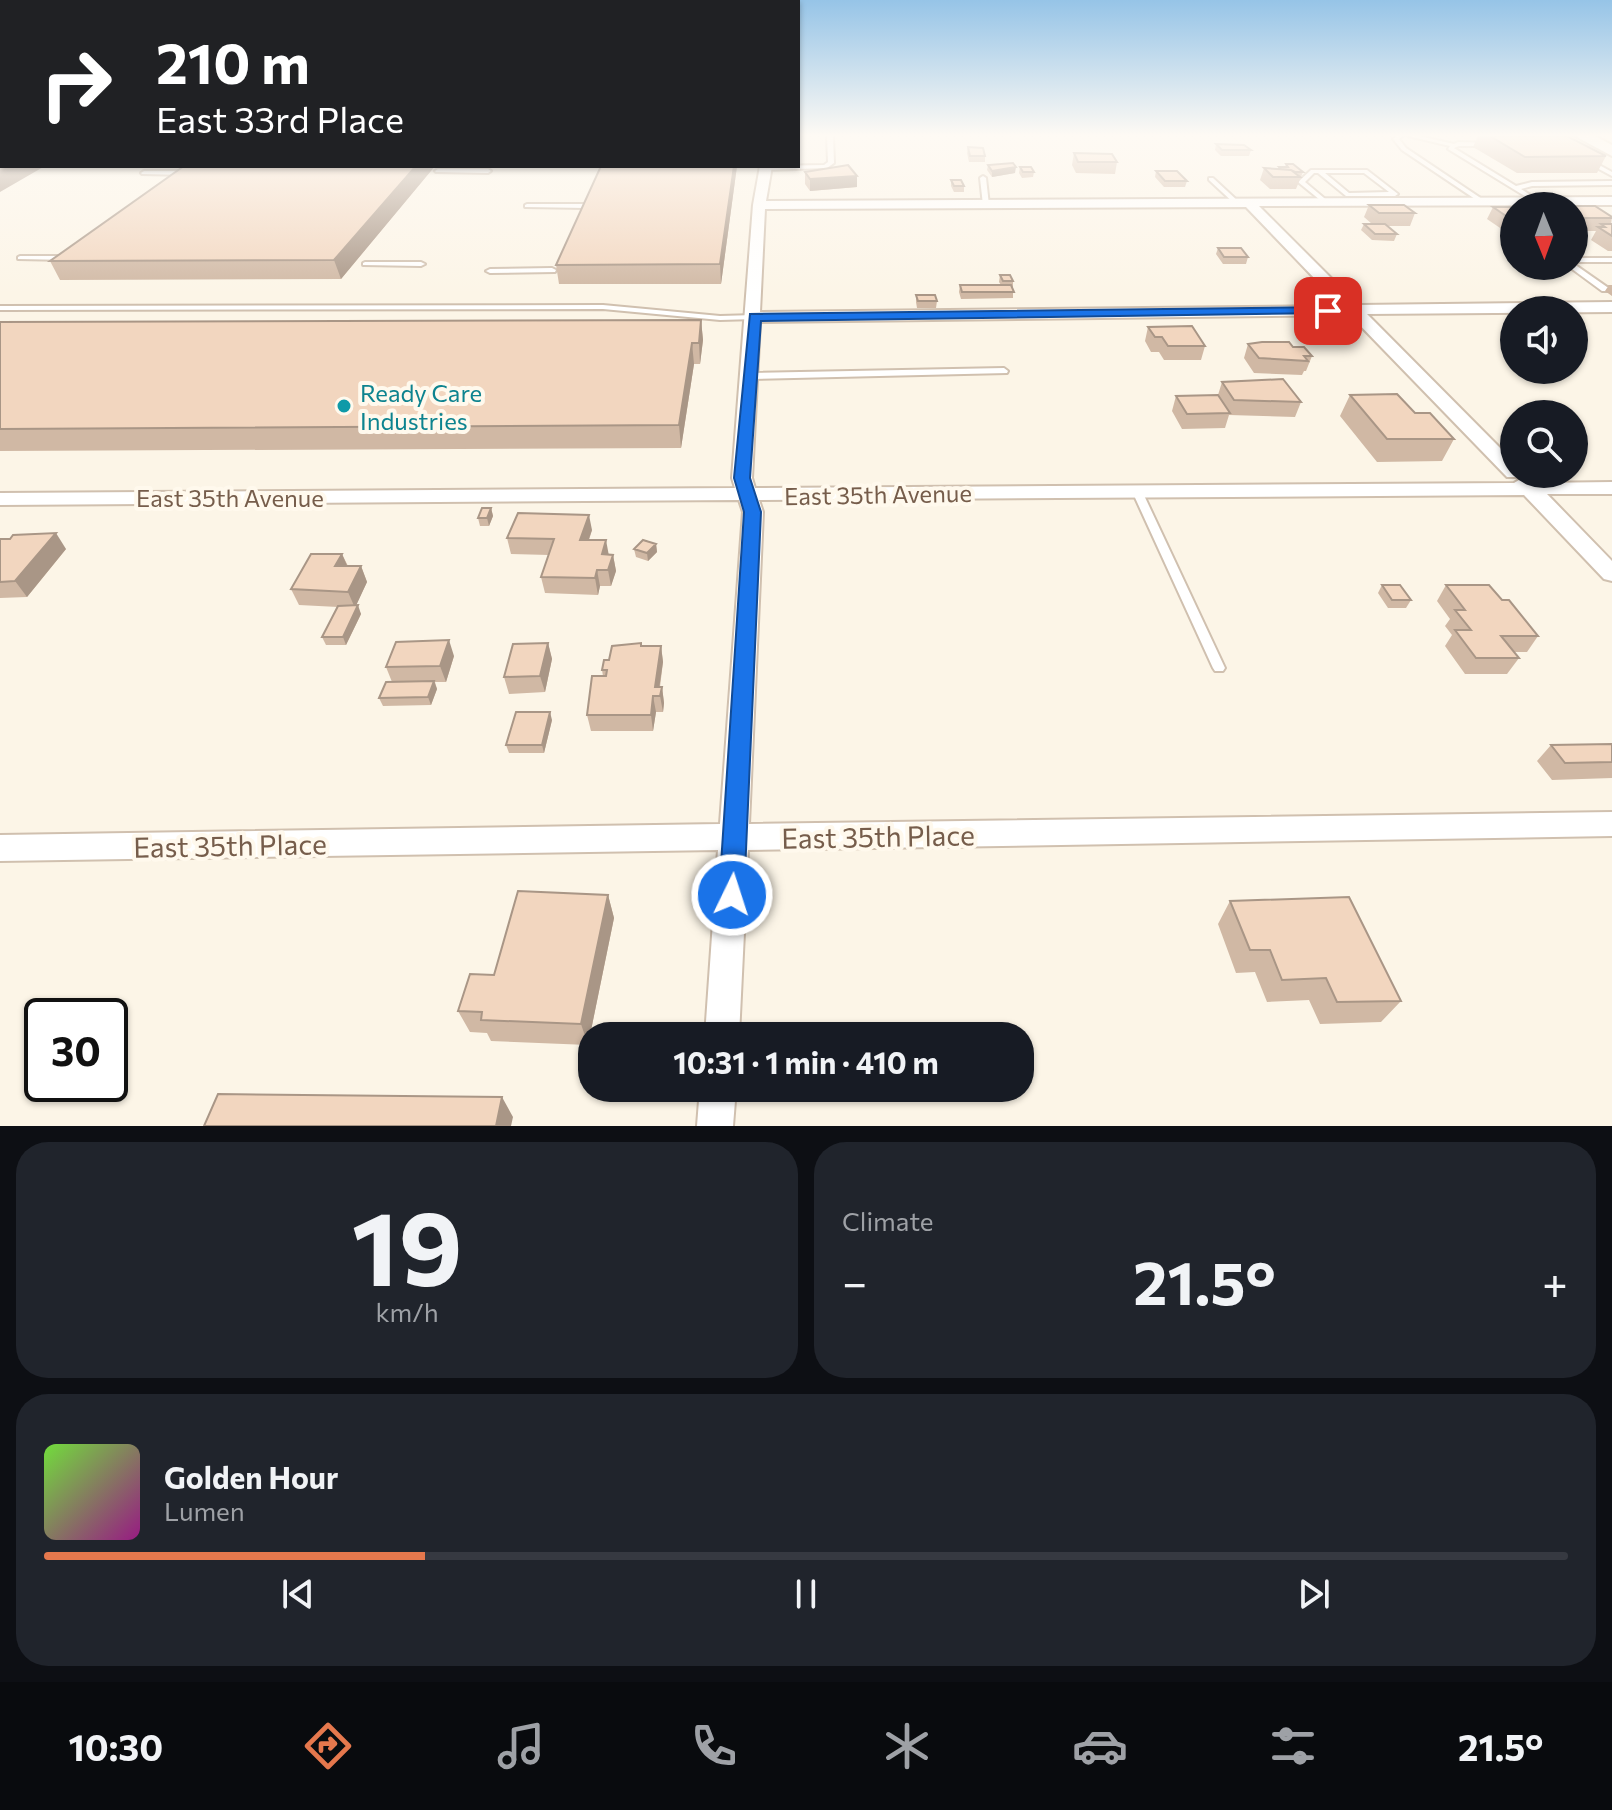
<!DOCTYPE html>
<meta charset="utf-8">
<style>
:root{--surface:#171b24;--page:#20242c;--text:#f1f3f6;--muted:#9ea1a6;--line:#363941;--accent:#e5784d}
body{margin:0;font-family:Commissioner,sans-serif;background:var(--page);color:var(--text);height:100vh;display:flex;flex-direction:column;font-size:30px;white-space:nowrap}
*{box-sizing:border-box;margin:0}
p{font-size:26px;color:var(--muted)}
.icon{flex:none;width:44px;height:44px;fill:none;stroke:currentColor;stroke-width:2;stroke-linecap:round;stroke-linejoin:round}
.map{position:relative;height:1126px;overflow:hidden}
.side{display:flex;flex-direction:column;gap:16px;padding:16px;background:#0d0f14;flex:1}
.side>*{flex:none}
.hud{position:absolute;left:0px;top:0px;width:800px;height:168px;box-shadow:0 2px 6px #0004;background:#202124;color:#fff;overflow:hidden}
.needle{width:52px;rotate:179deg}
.controls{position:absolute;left:1500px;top:192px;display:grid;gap:16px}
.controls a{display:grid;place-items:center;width:88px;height:88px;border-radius:50%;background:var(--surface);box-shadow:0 2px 6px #0004;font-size:40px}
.speed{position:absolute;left:24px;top:998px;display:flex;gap:16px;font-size:40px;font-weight:700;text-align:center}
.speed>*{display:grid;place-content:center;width:104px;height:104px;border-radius:50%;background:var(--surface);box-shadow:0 2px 6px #0004;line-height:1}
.speed .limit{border:4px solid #111;border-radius:12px;background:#fff;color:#111}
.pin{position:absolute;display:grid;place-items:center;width:68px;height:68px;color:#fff;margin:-34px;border-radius:16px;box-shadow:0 4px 12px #0006}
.me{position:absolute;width:88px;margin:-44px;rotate:4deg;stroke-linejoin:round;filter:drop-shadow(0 0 6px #0008)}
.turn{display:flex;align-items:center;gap:28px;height:168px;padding:0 24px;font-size:36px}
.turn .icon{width:104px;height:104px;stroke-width:2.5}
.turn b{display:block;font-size:56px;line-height:68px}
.big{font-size:60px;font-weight:700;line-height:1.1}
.side .widget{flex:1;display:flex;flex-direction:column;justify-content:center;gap:12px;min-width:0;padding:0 28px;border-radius:32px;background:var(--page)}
.side .dial{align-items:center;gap:0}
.dial b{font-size:104px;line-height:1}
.song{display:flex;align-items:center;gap:24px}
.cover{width:96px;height:96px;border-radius:12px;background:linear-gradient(135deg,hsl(100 70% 55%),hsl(310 70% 35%))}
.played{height:8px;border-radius:4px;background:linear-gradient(90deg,var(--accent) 25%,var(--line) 25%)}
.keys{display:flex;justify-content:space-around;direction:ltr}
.heat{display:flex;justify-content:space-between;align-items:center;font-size:44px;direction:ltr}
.side .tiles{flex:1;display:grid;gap:16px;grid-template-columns:1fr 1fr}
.widget:last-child{grid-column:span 2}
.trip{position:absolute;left:578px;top:1022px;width:456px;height:80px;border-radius:32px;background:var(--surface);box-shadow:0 2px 6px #0004;font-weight:700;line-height:80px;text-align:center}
.tabs{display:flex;height:128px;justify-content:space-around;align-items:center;background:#090b0e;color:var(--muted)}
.tabs .icon{width:56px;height:56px}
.tabs .current{color:var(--accent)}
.tabs b{font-size:36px;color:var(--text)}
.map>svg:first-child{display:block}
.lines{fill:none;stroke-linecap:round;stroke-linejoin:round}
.lane-casing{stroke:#d0c0af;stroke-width:4}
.street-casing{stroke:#d0c0af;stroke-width:4}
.secondary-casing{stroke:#d1beaa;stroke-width:4}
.lane{fill:#fff;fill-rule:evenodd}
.street{fill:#fff;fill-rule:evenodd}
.secondary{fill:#fff;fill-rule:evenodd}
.wall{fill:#d0b8a4}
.shaded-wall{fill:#a99686}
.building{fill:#f2d6bf;stroke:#a99686;stroke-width:2}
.route{fill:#1a73e8;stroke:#114b97;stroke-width:2}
.culture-dot{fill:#0f9aa8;stroke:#fff9ed;stroke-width:3}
.labels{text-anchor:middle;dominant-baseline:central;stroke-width:8;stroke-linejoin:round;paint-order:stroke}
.culture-label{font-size:24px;fill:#0d838f;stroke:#fff9ed;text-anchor:start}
.street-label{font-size:24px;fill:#765d4b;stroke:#fff9ed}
.near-street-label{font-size:28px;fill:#765d4b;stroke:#fff9ed}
</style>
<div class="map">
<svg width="1612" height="1126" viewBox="0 0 1612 1126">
<rect width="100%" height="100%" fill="#fcf5e7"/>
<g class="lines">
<defs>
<path id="lane" d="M827 136H833L834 163 827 168 766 170 763 168 766 166 824 165 828 162Z
M1397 136H1403L1399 139 1406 148 1485 201V203H1481L1402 150 1393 139Z
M1408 136H1419L1454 144 1458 142 1491 143 1489 146H1459L1454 148 1516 186 1532 182 1612 181V185L1532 186 1521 189 1540 201 1541 202 1538 204 1448 149 1450 146Z
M1584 159H1588L1612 172V176L1584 161Z
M438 169H488L491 171 488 173 436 172 435 171Z
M1311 170H1367L1398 194 1395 196H1346L1318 173H1314L1305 182 1330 203 1325 204 1298 182ZM1325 173H1364L1389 192 1349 193Z
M144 171H187L190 173 187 175 142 174 141 173Z
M983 176 986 178 989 205 986 207 983 205 980 178Z
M1209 178H1213L1240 203V205H1236L1209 180Z
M527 204H586L589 206 586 208 525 207V205Z
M20 256H68L71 258 68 260 18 259V257Z
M1574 258H1612V262H1574Z
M365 262H421L425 264 421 266 363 265V263Z
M1574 264 1607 287H1612V291H1602L1568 266H1574Z
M552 268 556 270 555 272 490 273 486 271 490 269Z
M603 305 720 316 755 315 759 317 755 319 720 320 603 309 0 310V306Z
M1004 368 1008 371 1007 373 750 379 746 376 750 373Z
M1137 488 1142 491 1225 668 1223 671H1215L1213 668 1132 491Z"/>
<path id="street" d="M760 166H772L766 201 1612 197V205L1259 206 1358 305 1612 302V312L1367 314 1514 462V474H1523L1521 477H1507L1350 315 760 322 752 478 755 488 1514 483 1524 477 1535 483 1612 482V494H1547L1612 561V581L1604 579 1524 495 759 500 763 512 749 824 1612 812V836L748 850 739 1036H705L718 850 0 861V835L720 824 743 512 739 500 0 505V493L735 488 732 478 753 205ZM1246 207 1341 306 760 312 765 209Z
M700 1088H736L733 1126H697Z"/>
<path id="secondary" d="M1575 136H1595L1612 145V156Z"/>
</defs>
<use href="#lane" class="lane-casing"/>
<use href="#street" class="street-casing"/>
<use href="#secondary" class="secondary-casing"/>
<use href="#lane" class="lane"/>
<use href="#street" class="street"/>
<use href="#secondary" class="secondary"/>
</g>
<path class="wall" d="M1478 136H1567L1606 156 1597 173H1517L1473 147Z
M1216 144 1251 150 1249 156H1221L1215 150Z
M968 147 985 156V162H969L967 153Z
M1074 153 1117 162 1115 174 1076 173 1072 165Z
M1286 164 1303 172 1296 189H1270L1260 180 1264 168 1278 169 1279 167H1285Z
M988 165 1015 173 992 177 987 170Z
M184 166H435L341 279 60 280 50 261Z
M737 166 721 284H559L556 265Z
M1020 167 1034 172 1033 177 1022 178 1019 173Z
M1156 171 1187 181 1185 187H1164L1155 177Z
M805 172 857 187 810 191 805 184Z
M951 180 964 186V192H954L951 186Z
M1369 205 1415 213 1410 226H1387L1397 234 1394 241 1372 240 1361 230 1364 224H1372L1364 217Z
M1574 206 1612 217 1611 224H1612V251H1608L1591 240 1596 231H1574Z
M1493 207H1514V231L1503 230 1487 219Z
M1218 248 1248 257 1246 264H1223L1216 254Z
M1000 275 1013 281V298L961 299 959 292 960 285H1001L999 282Z
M1609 285H1612V296L1605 291Z
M916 295 937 301 936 308H917L916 302Z
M701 320 703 340 700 364H694L681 448 0 451V322Z
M1148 327 1205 346 1201 360H1164L1159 352H1151L1145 341Z
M1248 344 1293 347 1312 356 1306 371H1304L1302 375 1254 373 1244 358Z
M1222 382 1301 402 1295 417 1229 415 1225 428 1182 429 1172 411 1176 396 1218 395Z
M1350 395 1415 413 1454 439 1442 461 1377 462 1340 416Z
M491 508 493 516 489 526H480L478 518Z
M592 530 589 540 609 555H613L616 571 611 586H600L598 595 545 593 541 577 549 555 511 554 507 538Z
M0 539 66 549 27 597 0 598Z
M656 544 657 552 648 561 636 557 634 549Z
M342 554 348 566H361L367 582 356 605 361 614 346 645H326L322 637 338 607 299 605 291 589Z
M1382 585 1411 600 1406 608H1388L1378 593Z
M1446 585 1502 600 1538 636 1527 652H1514L1519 658 1507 674H1465L1445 646 1452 635 1445 626 1450 619 1437 601Z
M548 643 552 659 545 692 509 694 504 677Z
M641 643 642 646H661L663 662 660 687H662L664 703 663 712H656L653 731H591L587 715 603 676 602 670 609 660Z
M454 656 446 682H435L437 689 431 705 383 706 379 698 392 682 386 667Z
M552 720 544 753H509L506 745Z
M1612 744V778L1552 780 1537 761 1551 745Z
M608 895 614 918 588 1045 491 1041 487 1033 470 1032 458 1011 494 975Z
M1230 901 1401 1001 1381 1022 1320 1024 1309 1000 1267 1002 1255 972 1236 973 1218 924Z"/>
<path class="shaded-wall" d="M6 166H45L0 192V169Z
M416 166H435L341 279 334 260Z
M734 166H737L721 284 720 264Z
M1016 167 1015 173 992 177V171Z
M857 176V187L810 191V179Z
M701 320 703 340 700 364 699 343Z
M692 343 694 364 681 448 679 425Z
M491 508 493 516 489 526 487 518Z
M589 515 592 530 583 556 580 540Z
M56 533 66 549 27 597 15 581Z
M606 540 609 556 602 554Z
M656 544 657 552 648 561 647 553Z
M342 554 349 570 335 566Z
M613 555 616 571 611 586 608 570Z
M361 566 367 582 355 608 348 592Z
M597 570 600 586 598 595 595 578Z
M358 605 361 614 346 645 343 637Z
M449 640 454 656 446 682 440 666Z
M548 643 552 659 545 692 540 676Z
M661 646 663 662 658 696 655 687Z
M434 681 437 689 431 705 428 697Z
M662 687 664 703 663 712 660 696Z
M653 696 656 712 653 731 651 715Z
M550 712 552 720 544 753 542 745Z
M608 895 614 918 588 1045 581 1024Z
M502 1097 513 1117 511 1126H496Z"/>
<path class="building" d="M0 136H2V166H6L0 169Z
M1490 136H1567L1606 156 1525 157Z
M1216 144 1244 145 1251 150H1222Z
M968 147 983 148 985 156H970Z
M1074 153 1112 154 1117 162H1078Z
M1013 163 1016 167 992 171 988 165Z
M1286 164H1293L1303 172H1295L1291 170 1281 169 1279 167H1288Z
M848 165 857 176 810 179 805 172Z
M184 166H416L334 260 50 261Z
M601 166H734L720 264 556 265Z
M1020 167H1031L1034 172H1023Z
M1264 168 1291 170 1300 177H1273Z
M1156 171H1177L1187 181H1165Z
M951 180H961L964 186H954Z
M1369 205H1404L1415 213H1379Z
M1574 206H1595L1612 217V218H1580L1574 215V213H1578L1574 211Z
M1493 207H1514V218H1509Z
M1364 224H1385L1397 234H1375Z
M1601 224H1612V236L1598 227H1605Z
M1218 248H1241L1248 257H1224Z
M1000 275H1010L1013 281H1003Z
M960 285H1011L1014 292H962Z
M916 295H935L937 301H918Z
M701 320 699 343H692L679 425 0 429V322Z
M1192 326 1205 346H1168L1162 337H1155L1148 327Z
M1262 342H1289L1293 347H1304L1312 356H1304L1308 361 1259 358 1248 344Z
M1283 379 1301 402 1234 400 1222 382Z
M1397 394 1415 413H1430L1454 439H1387L1350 395Z
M1218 395 1230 413 1187 414 1176 396Z
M482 508H491L487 518H478Z
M518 513 589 515 580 540H606L602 554 613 555 608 570H597L595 578 541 577 554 539 507 538Z
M56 533 15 581 0 582V539H10L13 535Z
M643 540 656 544 647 553 634 549Z
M311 554H342L335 566H361L348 592 291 589Z
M1382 585H1400L1411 600H1392Z
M1446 585H1489L1502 600H1509L1538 636H1501L1519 658H1476L1455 630H1471L1455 610H1465Z
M358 605 343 637H322L338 606Z
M449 640 440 666 386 667 396 642Z
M548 643 540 676 504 677 513 644Z
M641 643V646H661L655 687H662L660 696H653L651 715H587L592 676H606L607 670H602L604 660H609L612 646Z
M434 681 428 697 379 698 386 682Z
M516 712H550L542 745H506Z
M1612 744V762L1565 763 1551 745Z
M518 891 608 895 581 1024 481 1020 482 1012 458 1011 470 974 494 975Z
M1349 897 1401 1001 1337 1002 1326 978 1282 980 1270 950H1250L1230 901Z
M218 1094 502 1097 496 1126H204Z"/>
<linearGradient id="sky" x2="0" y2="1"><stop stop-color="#96c4e7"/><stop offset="0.46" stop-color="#fefaf4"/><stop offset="1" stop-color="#fefaf4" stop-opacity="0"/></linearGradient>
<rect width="1612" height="294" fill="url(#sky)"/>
<path class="route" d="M1328 307 1332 308V313L761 321 750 478 761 512 744 895 741 903 732 907 723 903 719 895 744 512 734 478 750 314Z"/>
<circle class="culture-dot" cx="344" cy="406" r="8"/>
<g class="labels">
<g class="culture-label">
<text x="360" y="392">Ready Care<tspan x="360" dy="28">Industries</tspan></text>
</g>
<g class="street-label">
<text transform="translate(878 494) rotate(-1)">East 35th Avenue</text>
<text x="230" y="497">East 35th Avenue</text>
</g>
<g class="near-street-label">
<text transform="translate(878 836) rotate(-1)">East 35th Place</text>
<text transform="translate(230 845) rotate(-1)">East 35th Place</text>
</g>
</g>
</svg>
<div class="controls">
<a><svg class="needle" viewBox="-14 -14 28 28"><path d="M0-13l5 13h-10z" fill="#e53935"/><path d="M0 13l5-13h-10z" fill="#9ea1a6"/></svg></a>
<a><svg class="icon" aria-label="sound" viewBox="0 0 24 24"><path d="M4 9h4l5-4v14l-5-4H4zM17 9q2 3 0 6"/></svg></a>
<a><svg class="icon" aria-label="search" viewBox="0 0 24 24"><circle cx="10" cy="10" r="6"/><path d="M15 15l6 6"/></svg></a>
</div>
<div class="speed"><div class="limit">30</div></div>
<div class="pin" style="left:1328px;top:311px;background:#d93025"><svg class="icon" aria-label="arrive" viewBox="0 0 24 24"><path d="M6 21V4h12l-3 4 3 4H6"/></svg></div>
<svg class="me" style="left:732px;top:895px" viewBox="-20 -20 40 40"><circle r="17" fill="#1a73e8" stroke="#fff" stroke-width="3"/><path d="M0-11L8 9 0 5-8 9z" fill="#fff"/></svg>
<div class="trip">10:31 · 1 min · 410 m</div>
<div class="hud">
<div class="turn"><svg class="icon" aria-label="right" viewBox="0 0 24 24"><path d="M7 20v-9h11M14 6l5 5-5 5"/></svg><div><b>210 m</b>East 33rd Place</div></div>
</div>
</div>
<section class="side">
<div class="tiles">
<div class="widget dial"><b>19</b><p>km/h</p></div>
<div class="widget"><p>Climate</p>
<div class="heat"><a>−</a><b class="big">21.5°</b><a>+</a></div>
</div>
<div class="widget">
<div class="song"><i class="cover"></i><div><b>Golden Hour</b><p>Lumen</p></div></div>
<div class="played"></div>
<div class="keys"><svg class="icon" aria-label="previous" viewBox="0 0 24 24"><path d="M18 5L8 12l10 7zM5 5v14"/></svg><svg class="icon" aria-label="pause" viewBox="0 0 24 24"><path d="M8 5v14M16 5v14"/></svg><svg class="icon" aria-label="next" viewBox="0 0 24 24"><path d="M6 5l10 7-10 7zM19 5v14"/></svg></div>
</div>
</div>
</section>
<nav class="tabs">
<b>10:30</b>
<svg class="icon current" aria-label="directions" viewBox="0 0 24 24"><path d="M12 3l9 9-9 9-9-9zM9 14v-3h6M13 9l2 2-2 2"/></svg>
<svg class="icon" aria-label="music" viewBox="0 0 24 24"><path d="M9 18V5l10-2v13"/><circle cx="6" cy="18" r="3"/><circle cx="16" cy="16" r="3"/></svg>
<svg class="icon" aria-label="phone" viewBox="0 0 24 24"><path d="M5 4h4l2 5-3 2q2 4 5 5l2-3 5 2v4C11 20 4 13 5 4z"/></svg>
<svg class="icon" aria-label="climate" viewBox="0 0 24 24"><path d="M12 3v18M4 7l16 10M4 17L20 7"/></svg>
<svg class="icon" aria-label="car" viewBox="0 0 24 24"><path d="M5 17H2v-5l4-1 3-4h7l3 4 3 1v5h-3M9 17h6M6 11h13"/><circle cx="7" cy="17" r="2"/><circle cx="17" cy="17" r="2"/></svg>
<svg class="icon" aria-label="filters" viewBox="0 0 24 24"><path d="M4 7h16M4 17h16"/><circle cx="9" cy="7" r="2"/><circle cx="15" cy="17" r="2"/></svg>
<b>21.5°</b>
</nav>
